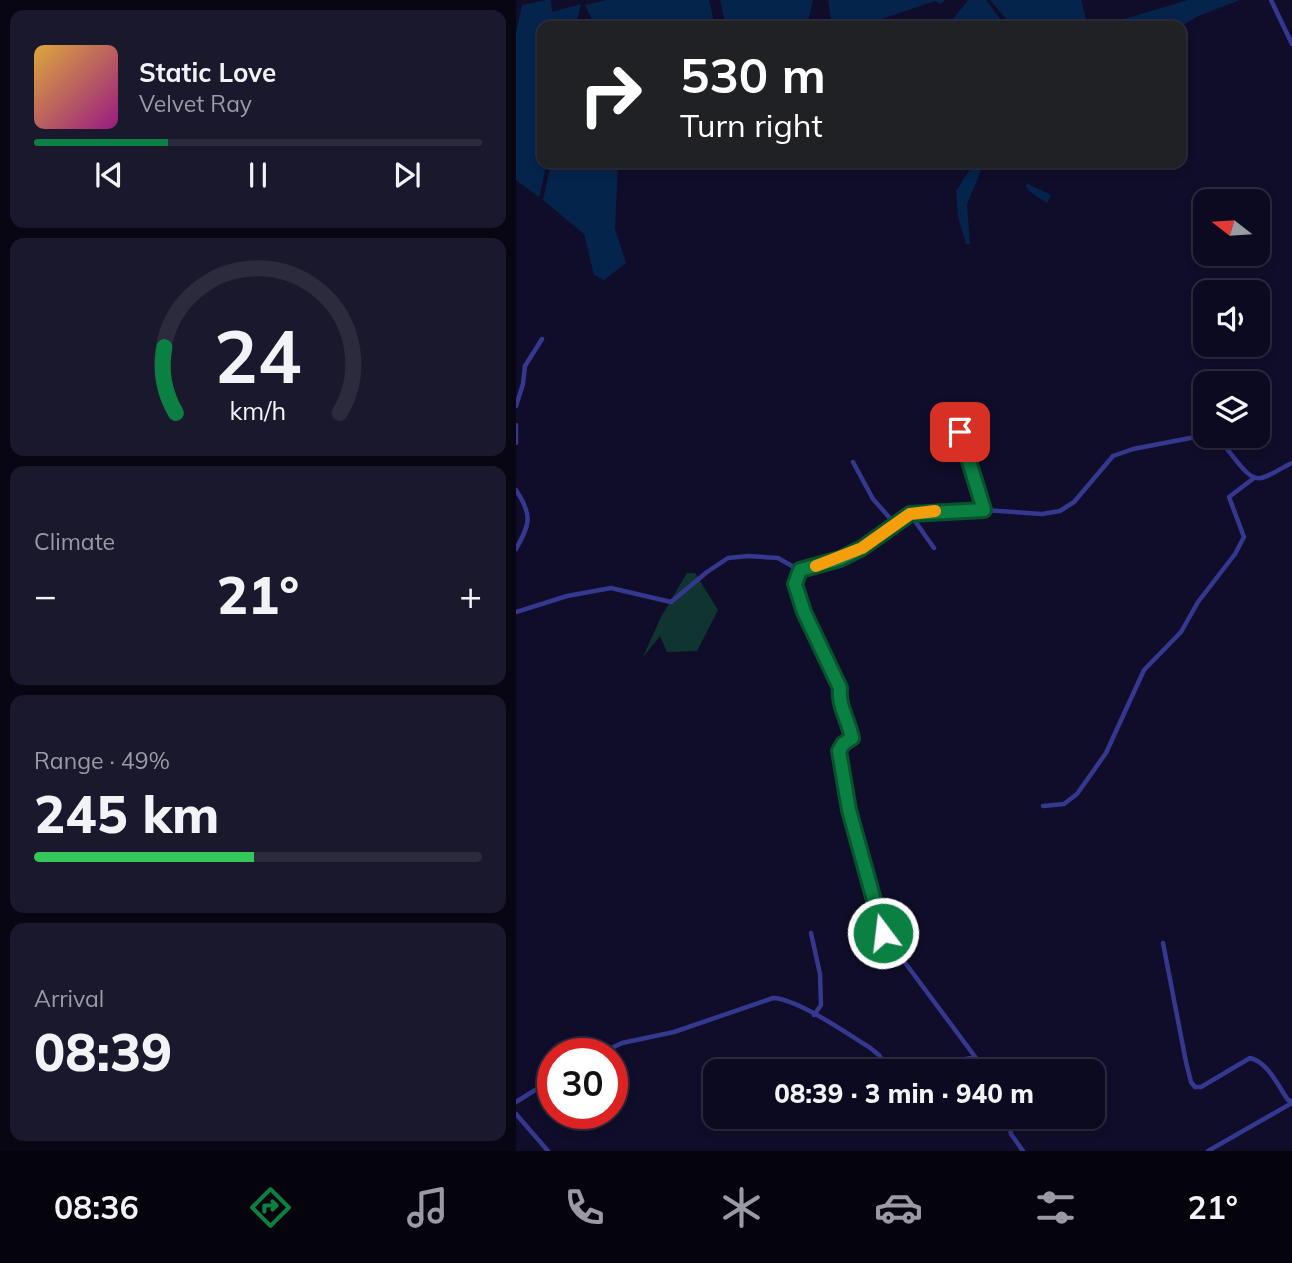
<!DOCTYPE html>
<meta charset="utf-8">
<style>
:root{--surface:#0c0a20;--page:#1a182d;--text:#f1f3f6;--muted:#9a9aa5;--line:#2c2b3e;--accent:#0b8043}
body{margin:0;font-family:Mulish,sans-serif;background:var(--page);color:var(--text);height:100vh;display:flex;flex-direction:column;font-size:26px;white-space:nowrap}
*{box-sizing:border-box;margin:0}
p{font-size:23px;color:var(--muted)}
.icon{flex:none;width:38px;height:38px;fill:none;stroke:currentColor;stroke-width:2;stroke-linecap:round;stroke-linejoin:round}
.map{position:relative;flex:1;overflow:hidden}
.side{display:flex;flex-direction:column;gap:10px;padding:10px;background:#070612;width:516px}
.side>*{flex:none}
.guide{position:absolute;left:21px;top:21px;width:649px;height:147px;border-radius:14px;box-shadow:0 4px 10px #0003,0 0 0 2px var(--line);background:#202124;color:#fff;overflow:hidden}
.needle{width:46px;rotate:287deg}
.buttons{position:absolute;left:677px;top:189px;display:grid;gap:14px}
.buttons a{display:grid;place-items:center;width:77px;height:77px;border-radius:14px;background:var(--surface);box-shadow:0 4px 10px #0003,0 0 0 2px var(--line);font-size:35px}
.speed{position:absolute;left:21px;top:1038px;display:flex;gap:14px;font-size:35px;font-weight:700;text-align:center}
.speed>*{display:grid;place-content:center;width:91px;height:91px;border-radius:50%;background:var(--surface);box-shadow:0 4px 10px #0003,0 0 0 2px var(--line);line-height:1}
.speed .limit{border:10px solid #d22;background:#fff;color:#111}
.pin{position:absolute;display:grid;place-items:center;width:60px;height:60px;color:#fff;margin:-30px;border-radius:14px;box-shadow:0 4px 10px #0006}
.me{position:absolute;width:77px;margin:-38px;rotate:345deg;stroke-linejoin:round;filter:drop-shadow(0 0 5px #0008)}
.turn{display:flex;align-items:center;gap:24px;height:147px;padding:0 28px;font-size:32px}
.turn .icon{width:91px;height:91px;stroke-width:2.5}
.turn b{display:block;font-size:49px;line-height:60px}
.big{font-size:52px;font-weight:800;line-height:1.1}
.side .card{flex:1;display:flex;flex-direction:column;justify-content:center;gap:10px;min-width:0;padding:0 24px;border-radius:14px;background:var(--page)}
.side .dial{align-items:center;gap:0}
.dial svg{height:182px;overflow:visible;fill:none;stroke:var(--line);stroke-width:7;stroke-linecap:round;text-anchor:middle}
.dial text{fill:var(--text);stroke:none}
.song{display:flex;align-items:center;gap:21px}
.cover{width:84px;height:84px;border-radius:10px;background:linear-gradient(135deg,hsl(40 70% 55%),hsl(310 70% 35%))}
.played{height:7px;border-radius:4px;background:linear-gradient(90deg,var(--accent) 30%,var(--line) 30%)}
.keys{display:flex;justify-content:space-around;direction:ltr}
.heat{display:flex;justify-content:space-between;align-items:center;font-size:38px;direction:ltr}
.charge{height:10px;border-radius:5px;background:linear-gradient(90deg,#34c759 49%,var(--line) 0)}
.trip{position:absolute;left:187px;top:1059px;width:402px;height:70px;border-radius:14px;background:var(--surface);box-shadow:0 4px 10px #0003,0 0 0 2px var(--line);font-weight:800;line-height:70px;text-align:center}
.menu{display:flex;height:112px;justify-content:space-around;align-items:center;background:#05040d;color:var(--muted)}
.menu .icon{width:49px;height:49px}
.menu .active{color:var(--accent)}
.menu b{font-size:32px;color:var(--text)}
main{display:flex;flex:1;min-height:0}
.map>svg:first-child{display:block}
.green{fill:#103530}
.water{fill:#05244c}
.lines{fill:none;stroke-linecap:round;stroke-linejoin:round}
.minor{stroke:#34388e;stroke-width:4.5}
.route-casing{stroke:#07532c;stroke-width:18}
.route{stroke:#0b8043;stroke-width:12}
.slow{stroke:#f59e0b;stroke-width:12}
</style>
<main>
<section class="side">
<div class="card">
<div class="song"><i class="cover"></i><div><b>Static Love</b><p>Velvet Ray</p></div></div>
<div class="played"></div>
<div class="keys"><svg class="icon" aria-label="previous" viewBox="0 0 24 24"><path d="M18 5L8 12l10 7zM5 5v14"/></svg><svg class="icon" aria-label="pause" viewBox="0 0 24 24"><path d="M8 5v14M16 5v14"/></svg><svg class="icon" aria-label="next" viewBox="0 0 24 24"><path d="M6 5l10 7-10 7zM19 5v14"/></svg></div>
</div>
<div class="card dial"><svg viewBox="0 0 100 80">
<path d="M14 69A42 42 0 1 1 86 69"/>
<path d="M14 69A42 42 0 0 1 9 40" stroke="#0b8043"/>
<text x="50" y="56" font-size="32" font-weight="700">24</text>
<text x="50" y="72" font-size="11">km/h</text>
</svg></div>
<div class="card"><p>Climate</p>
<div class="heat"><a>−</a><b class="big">21°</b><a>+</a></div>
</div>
<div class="card"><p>Range · 49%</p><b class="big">245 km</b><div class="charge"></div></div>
<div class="card"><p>Arrival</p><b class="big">08:39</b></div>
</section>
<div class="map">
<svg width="776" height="1151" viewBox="0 0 776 1151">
<rect width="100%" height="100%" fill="#100d2a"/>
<path class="green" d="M171 573H179L202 610 181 651 151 652 144 636 127 657 145 617Z"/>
<path class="water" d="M30 0H35L36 12 65 4 60 26H26V163H31L23 197 0 180V32L6 5Z
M91 0H193L199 26H79L69 5Z
M204 0H297L291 26H210Z
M312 0H429L425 4 419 1 351 24 316 26Z
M452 0H470L489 26H435L437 19Z
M474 0H565L572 26H496Z
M672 0H724L682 16 665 26H597L595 23Z
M35 163H102L99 229 110 263 88 280 78 275 68 234 27 200Z
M458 163H468L451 204 454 244H450L442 217 440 191Z
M512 184 535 195 531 203 513 191 509 185Z"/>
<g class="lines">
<path class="minor" d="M755 0 776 44
M0 406 7 384 9 366 26 339
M0 425V443
M444 432 468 510
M695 436C713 442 728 482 745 478 755 476 766 467 776 463
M337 462 357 499 380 525
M0 490C17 516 14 524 0 549
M394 514 418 548
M283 570 279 584 288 612 324 688 323 701 331 719 336 738 327 744 324 756 333 810 367 933 460 1058
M0 612 51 596 95 588 155 602 191 572 212 558 232 556 262 558 283 570 290 569 324 559 346 548 367 536 394 514 468 510 526 514 544 511 558 502 597 456 617 449 690 435
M527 806 548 804 561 794 590 753 628 670 665 632 682 602 719 554 728 537 713 497 738 478
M295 933 304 974 305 1005 298 1015
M647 943 670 1062 675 1082 679 1087H685L734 1058C752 1062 762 1086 772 1100L776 1101
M83 1054 106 1043 158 1032 257 998C282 999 330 1033 353 1047L363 1055 374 1071
M431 1071C449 1056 457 1052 474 1071
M0 1102 37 1079
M0 1114 32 1151
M491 1116 495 1134 507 1151
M692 1151 776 1103"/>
</g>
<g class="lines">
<defs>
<path id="route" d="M367 933 333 810 323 751 327 744 336 738C332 719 322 706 324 688L288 612 279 584 284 570 324 559 346 548 394 514 468 510 444 432"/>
</defs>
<use href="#route" class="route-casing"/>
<use href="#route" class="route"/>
<path class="slow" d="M300 566 346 548 394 514 419 511"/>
</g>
</svg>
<div class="buttons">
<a><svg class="needle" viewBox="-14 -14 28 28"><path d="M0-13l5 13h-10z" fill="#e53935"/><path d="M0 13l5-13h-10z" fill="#9a9aa5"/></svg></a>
<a><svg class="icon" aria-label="sound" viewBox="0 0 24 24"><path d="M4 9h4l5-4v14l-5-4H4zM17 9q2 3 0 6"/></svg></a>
<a><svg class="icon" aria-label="layers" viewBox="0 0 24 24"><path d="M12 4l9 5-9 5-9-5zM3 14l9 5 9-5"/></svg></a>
</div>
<div class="speed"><div class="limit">30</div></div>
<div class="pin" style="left:444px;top:432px;background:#d93025"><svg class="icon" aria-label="arrive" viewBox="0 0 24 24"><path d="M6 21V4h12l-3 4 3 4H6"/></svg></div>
<svg class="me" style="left:367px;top:933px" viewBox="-20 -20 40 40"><circle r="17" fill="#0b8043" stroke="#fff" stroke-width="3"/><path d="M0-11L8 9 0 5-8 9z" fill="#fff"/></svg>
<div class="trip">08:39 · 3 min · 940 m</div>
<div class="guide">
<div class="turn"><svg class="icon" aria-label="right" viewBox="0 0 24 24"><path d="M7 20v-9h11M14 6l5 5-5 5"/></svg><div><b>530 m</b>Turn right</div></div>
</div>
</div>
</main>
<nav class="menu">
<b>08:36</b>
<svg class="icon active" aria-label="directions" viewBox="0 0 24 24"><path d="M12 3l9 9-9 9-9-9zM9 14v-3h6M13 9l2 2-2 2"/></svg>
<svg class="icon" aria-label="music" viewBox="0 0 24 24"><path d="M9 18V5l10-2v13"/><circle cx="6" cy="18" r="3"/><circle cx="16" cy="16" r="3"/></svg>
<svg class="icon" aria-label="phone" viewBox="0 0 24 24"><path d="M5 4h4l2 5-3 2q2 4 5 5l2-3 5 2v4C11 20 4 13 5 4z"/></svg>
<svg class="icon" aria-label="climate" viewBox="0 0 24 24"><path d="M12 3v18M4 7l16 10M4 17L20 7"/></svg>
<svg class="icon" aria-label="car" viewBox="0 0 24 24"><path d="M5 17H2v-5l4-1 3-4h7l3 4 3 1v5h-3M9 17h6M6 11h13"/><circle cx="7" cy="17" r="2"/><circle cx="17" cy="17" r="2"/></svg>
<svg class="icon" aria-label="filters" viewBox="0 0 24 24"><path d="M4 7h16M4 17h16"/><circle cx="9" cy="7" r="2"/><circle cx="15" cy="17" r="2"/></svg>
<b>21°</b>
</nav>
